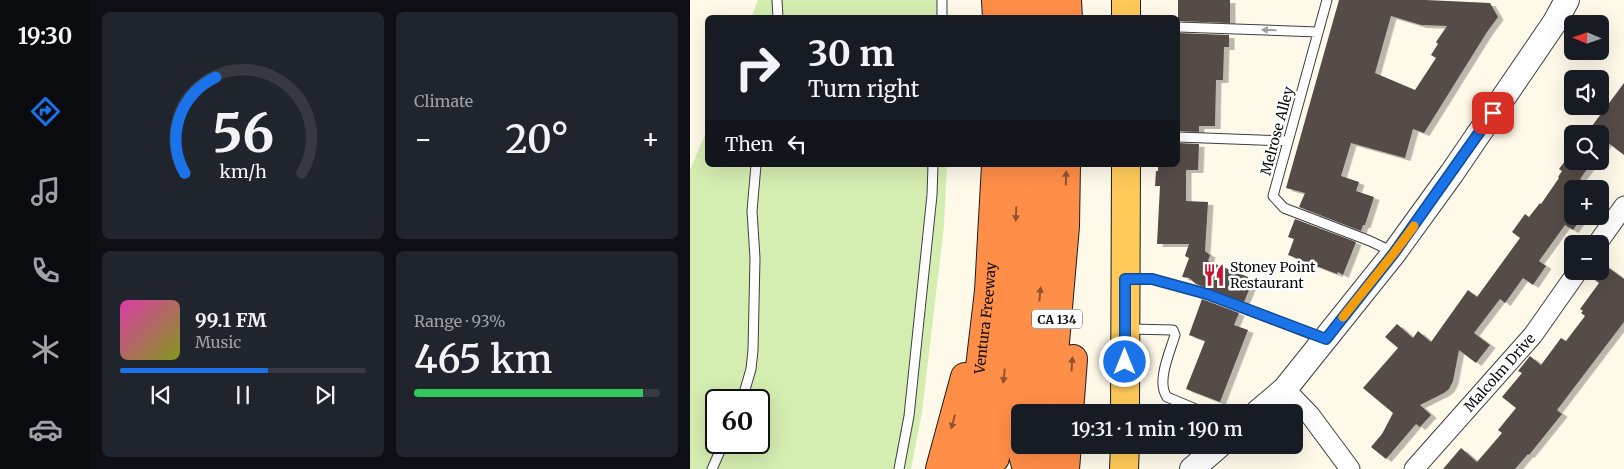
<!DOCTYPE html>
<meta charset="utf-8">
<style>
:root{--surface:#171b24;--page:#20242c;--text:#f1f3f6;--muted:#9ea1a6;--line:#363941;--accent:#1a73e8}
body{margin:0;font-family:Merriweather,serif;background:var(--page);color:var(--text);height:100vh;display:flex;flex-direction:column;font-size:19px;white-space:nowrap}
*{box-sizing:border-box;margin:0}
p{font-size:16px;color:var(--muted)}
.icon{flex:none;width:28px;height:28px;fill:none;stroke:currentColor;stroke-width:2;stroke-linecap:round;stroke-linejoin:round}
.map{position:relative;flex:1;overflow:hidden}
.sheet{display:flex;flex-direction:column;gap:12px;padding:12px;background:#0d0f14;width:600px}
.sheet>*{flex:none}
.hud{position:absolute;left:15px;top:15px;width:475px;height:152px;border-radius:8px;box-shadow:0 5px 20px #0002;background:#171b24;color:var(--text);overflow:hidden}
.needle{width:32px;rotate:272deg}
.tools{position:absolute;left:874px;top:15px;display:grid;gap:10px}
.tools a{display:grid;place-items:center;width:45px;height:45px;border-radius:8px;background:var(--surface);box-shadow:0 5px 20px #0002;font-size:25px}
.speed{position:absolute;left:15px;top:389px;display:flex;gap:10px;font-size:25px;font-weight:700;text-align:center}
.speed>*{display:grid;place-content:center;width:65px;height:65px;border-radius:50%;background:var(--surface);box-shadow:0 5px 20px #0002;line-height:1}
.speed .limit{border:2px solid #111;border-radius:8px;background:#fff;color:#111}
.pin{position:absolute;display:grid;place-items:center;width:42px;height:42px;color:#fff;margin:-21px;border-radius:10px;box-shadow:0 2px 8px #0006}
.me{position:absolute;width:55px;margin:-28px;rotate:0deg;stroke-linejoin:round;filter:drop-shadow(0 0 4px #0008)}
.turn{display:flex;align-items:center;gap:18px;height:105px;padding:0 20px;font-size:22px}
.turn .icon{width:65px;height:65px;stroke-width:2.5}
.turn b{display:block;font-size:35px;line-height:42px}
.then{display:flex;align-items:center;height:48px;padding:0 20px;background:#0003;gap:10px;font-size:19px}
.big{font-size:38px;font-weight:600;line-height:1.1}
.sheet .card{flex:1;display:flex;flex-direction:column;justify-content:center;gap:8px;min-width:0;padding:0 18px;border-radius:8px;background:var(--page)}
.sheet .dial{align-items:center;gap:0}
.dial svg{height:130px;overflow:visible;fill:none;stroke:var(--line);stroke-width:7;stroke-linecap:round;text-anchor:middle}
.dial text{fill:var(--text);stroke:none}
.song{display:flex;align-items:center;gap:15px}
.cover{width:60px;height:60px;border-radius:8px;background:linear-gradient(135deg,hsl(320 70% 55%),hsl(70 70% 35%))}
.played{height:5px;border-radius:2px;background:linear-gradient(90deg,var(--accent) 60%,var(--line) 60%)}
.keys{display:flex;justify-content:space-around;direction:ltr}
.heat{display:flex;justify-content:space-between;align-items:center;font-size:28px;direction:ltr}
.charge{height:8px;border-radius:4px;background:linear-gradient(90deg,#34c759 93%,var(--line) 0)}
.sheet .tiles{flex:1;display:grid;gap:12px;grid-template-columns:repeat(2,1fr)}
.trip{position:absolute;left:321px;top:404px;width:292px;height:50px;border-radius:8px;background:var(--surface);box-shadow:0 5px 20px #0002;font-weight:600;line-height:50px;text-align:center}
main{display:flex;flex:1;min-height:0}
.tabs{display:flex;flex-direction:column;width:90px;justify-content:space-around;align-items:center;background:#090b0e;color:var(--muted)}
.tabs .icon{width:35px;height:35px}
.tabs .on{color:var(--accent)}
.tabs b{font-size:22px;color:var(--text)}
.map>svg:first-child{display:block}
.green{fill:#d4edb0;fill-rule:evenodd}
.building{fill:#554c47;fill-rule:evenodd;filter:url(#shadow)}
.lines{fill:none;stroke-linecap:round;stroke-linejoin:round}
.service-casing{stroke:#3f3f3f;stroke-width:11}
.minor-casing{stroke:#3f3f3f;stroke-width:21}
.tertiary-casing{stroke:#3f3f3f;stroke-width:26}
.primary-casing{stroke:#1d1d1d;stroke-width:30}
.motorway-casing{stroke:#1d1d1d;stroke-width:30}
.service{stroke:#fff;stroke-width:9}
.minor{stroke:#fff;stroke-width:19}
.tertiary{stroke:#fff;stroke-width:24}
.primary{stroke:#ffca5a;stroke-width:28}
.motorway{stroke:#ff8e48;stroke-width:28}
.oneway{fill:#9e9e9e}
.oneway2{fill:#92542d}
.route-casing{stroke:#114b97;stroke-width:12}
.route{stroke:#1a73e8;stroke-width:9}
.slow{stroke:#f59e0b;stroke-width:9}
.labels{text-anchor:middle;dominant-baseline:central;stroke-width:5;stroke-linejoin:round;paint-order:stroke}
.shield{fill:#fff;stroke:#555;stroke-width:1}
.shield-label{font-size:12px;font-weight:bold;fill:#0c0c0c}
.street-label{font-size:14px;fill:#0c0c0c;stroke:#fff}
.poi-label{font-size:14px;fill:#0c0c0c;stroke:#fff;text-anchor:start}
</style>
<main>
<nav class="tabs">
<b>19:30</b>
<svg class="icon on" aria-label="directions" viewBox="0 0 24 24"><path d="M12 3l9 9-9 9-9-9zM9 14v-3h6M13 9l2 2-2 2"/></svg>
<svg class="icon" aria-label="music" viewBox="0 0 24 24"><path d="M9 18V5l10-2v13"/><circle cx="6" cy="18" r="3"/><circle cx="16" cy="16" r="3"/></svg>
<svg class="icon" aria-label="phone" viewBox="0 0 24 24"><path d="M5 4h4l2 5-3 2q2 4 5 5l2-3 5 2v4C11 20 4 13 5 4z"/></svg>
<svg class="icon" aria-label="climate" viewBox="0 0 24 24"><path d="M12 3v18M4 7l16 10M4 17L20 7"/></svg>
<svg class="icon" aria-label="car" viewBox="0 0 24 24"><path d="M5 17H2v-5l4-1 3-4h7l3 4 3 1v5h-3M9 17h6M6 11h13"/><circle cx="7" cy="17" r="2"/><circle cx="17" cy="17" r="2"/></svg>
</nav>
<section class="sheet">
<div class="tiles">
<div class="card dial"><svg viewBox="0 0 100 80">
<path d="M14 69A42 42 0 1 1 86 69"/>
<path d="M14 69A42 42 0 0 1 33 10" stroke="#1a73e8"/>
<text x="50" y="56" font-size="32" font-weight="700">56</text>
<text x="50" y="72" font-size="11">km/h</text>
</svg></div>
<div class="card"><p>Climate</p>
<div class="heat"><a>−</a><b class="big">20°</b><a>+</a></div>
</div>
<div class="card">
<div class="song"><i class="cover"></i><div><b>99.1 FM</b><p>Music</p></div></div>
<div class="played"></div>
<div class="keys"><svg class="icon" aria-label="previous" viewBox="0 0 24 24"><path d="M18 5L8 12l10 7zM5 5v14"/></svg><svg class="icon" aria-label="pause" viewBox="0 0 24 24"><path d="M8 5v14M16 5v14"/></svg><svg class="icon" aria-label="next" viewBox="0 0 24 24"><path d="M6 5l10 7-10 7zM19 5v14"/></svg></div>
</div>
<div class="card"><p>Range · 93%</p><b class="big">465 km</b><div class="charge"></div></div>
</div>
</section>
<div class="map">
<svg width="934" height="469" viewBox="0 0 934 469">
<defs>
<filter id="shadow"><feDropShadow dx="5.5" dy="3" stdDeviation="0" flood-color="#0004"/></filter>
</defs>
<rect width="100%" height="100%" fill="#fff9ea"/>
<path class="green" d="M68 0H256L257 17 61 18Z
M17 130 18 165H257L254 226 232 412 221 469H0V170ZM26 400H69V442H26Z"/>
<path class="building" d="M488 0H540V23L488 21Z
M649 0H736L800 3 808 17 797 32 734 133 723 129 715 158 661 143 651 176 669 182 666 191 684 197 675 225H673L671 231 609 207 615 193 596 188ZM701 16 731 25 757 26 746 42 748 44 741 55 746 58 725 90 685 73Z
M488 33 539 35V47H534L533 80H526L525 126H509V132L488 131Z
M934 83V155L917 142 910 152V134H896Z
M488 143 509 144 508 170H496V201L518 202 515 251 520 255 518 261 558 277 556 283 561 285 554 302 506 284 499 278 492 277 499 258 495 256 499 244H467L470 186H465L466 171H468V165H488Z
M882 152V161H903L890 179 903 189H882V216H893L883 230 875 225 849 261 856 266 843 285 833 278 815 303 810 299 784 333 800 345 786 363 769 350 763 381 759 389 754 393 730 405 741 415 730 427 726 424 696 459 681 447 692 434 703 413 673 388 708 348 695 337 707 324 723 338 728 331 741 342 778 290 787 297 830 238 822 232 835 214 839 217 850 203 851 204 869 178 868 177 872 171 869 169Z
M605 219 666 242 653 275 648 272 647 274 598 255 604 239 598 237Z
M912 263 934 279V322L867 410 872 414 839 455 838 454 825 469H753L771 448 787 462 812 433 808 430 826 408 812 397 832 373 828 371 840 356 851 365 871 338 876 341 895 316 891 313 893 311 890 309 909 283 901 277 905 271H910V265Z
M512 299 549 313 544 325 558 330 530 402 496 389 515 341 499 335Z"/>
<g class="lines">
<defs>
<path id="service" d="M87 0 88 18
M637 0 583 196 594 208 680 241 703 252
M252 18V0
M488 27 628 32
M488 137 598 141
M437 279H462L517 294 634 339
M439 329 483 330 485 335C480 352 466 382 477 397L513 412
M52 400 61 369 63 350 65 258 62 211 66 165
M22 469 34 442
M209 469 219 416 242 195 243 165"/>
<g id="minor">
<path d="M907 244 934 206"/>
<path d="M595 389 620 415 660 469"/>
<path id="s1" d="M724 469 843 335 888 271"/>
</g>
<path id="tertiary" d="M568 412 595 389 704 253 762 173 865 22 877 0
M502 469 530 445"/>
<path id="primary" d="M436 18V0
M435 412 436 165
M434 469 435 445"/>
<g id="motorway">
<path d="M306 0 307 18"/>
<path d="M329 0 330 18"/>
<path d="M354 0 355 18"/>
<path d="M377 0 378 18"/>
<path d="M337 412 350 293 355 165"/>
<path d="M359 412 375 226 376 165"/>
<path d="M379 412 383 359"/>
<path d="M334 445 333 455 337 469"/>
<path d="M250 469 275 377"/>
<path id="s2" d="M278 469 299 291 306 165"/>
<path d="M294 469 305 458 324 281 328 165"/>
<path d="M354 469 357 445"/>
<path d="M375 469 377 445"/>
</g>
</defs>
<use href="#service" class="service-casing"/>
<use href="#minor" class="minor-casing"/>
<use href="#tertiary" class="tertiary-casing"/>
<use href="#primary" class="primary-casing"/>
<use href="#motorway" class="motorway-casing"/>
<use href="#service" class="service"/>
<use href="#minor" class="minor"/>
<use href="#tertiary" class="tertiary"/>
<use href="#primary" class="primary"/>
<use href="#motorway" class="motorway"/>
</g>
<defs><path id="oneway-solid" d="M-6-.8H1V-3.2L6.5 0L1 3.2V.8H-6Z" transform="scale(1.25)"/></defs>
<use class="oneway" href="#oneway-solid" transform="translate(579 30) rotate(-178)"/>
<g class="oneway2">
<use href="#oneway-solid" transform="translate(376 178) rotate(-89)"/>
<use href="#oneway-solid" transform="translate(326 214) rotate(92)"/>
<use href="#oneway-solid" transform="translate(350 294) rotate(-85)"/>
<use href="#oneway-solid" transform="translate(382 364) rotate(-86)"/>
<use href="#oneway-solid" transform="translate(314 376) rotate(96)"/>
<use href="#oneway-solid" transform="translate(263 422) rotate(105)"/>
</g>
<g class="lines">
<defs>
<path id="route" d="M435 362V279H462L517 294 636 339 704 253 803 113"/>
</defs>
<use href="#route" class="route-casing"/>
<use href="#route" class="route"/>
<path class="slow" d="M653 317 704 253 724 226"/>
</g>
<defs>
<symbol id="restaurant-bare" viewBox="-9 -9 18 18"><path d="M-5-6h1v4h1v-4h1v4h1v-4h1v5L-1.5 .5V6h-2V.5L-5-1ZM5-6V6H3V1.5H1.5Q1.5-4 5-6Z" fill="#c8172d" stroke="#fff" stroke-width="2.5" paint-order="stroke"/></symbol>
</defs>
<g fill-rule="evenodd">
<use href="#restaurant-bare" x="508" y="259" width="32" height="32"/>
</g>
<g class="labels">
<rect class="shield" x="342" y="309.5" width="50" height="19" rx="4"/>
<g class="shield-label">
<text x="367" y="319">CA 134</text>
</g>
<g class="street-label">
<text transform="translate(587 131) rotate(-75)">Melrose Alley</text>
<text stroke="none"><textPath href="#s2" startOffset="152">Ventura Freeway</textPath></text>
<text stroke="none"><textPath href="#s1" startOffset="129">Malcolm Drive</textPath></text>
</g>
<g class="poi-label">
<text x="540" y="267">Stoney Point<tspan x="540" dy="16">Restaurant</tspan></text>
</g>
</g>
</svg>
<div class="tools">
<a><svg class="needle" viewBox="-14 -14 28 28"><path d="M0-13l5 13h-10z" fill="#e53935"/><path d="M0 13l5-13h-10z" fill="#9ea1a6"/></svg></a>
<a><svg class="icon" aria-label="sound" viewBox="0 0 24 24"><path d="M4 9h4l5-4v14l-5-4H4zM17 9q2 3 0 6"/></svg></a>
<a><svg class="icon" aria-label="search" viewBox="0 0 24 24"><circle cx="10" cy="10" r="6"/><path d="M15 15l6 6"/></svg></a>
<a>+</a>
<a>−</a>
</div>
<div class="speed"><div class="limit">60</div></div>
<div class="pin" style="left:803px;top:113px;background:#d93025"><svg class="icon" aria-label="arrive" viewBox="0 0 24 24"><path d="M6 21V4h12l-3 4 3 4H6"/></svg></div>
<svg class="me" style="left:435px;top:362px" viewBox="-20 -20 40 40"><circle r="17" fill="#1a73e8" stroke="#fff" stroke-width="3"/><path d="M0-11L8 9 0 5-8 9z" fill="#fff"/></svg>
<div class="trip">19:31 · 1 min · 190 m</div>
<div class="hud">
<div class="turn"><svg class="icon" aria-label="right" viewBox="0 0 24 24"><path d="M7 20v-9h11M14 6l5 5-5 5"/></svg><div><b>30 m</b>Turn right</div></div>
<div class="then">Then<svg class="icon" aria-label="left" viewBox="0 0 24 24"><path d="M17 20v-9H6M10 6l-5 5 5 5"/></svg></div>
</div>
</div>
</main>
